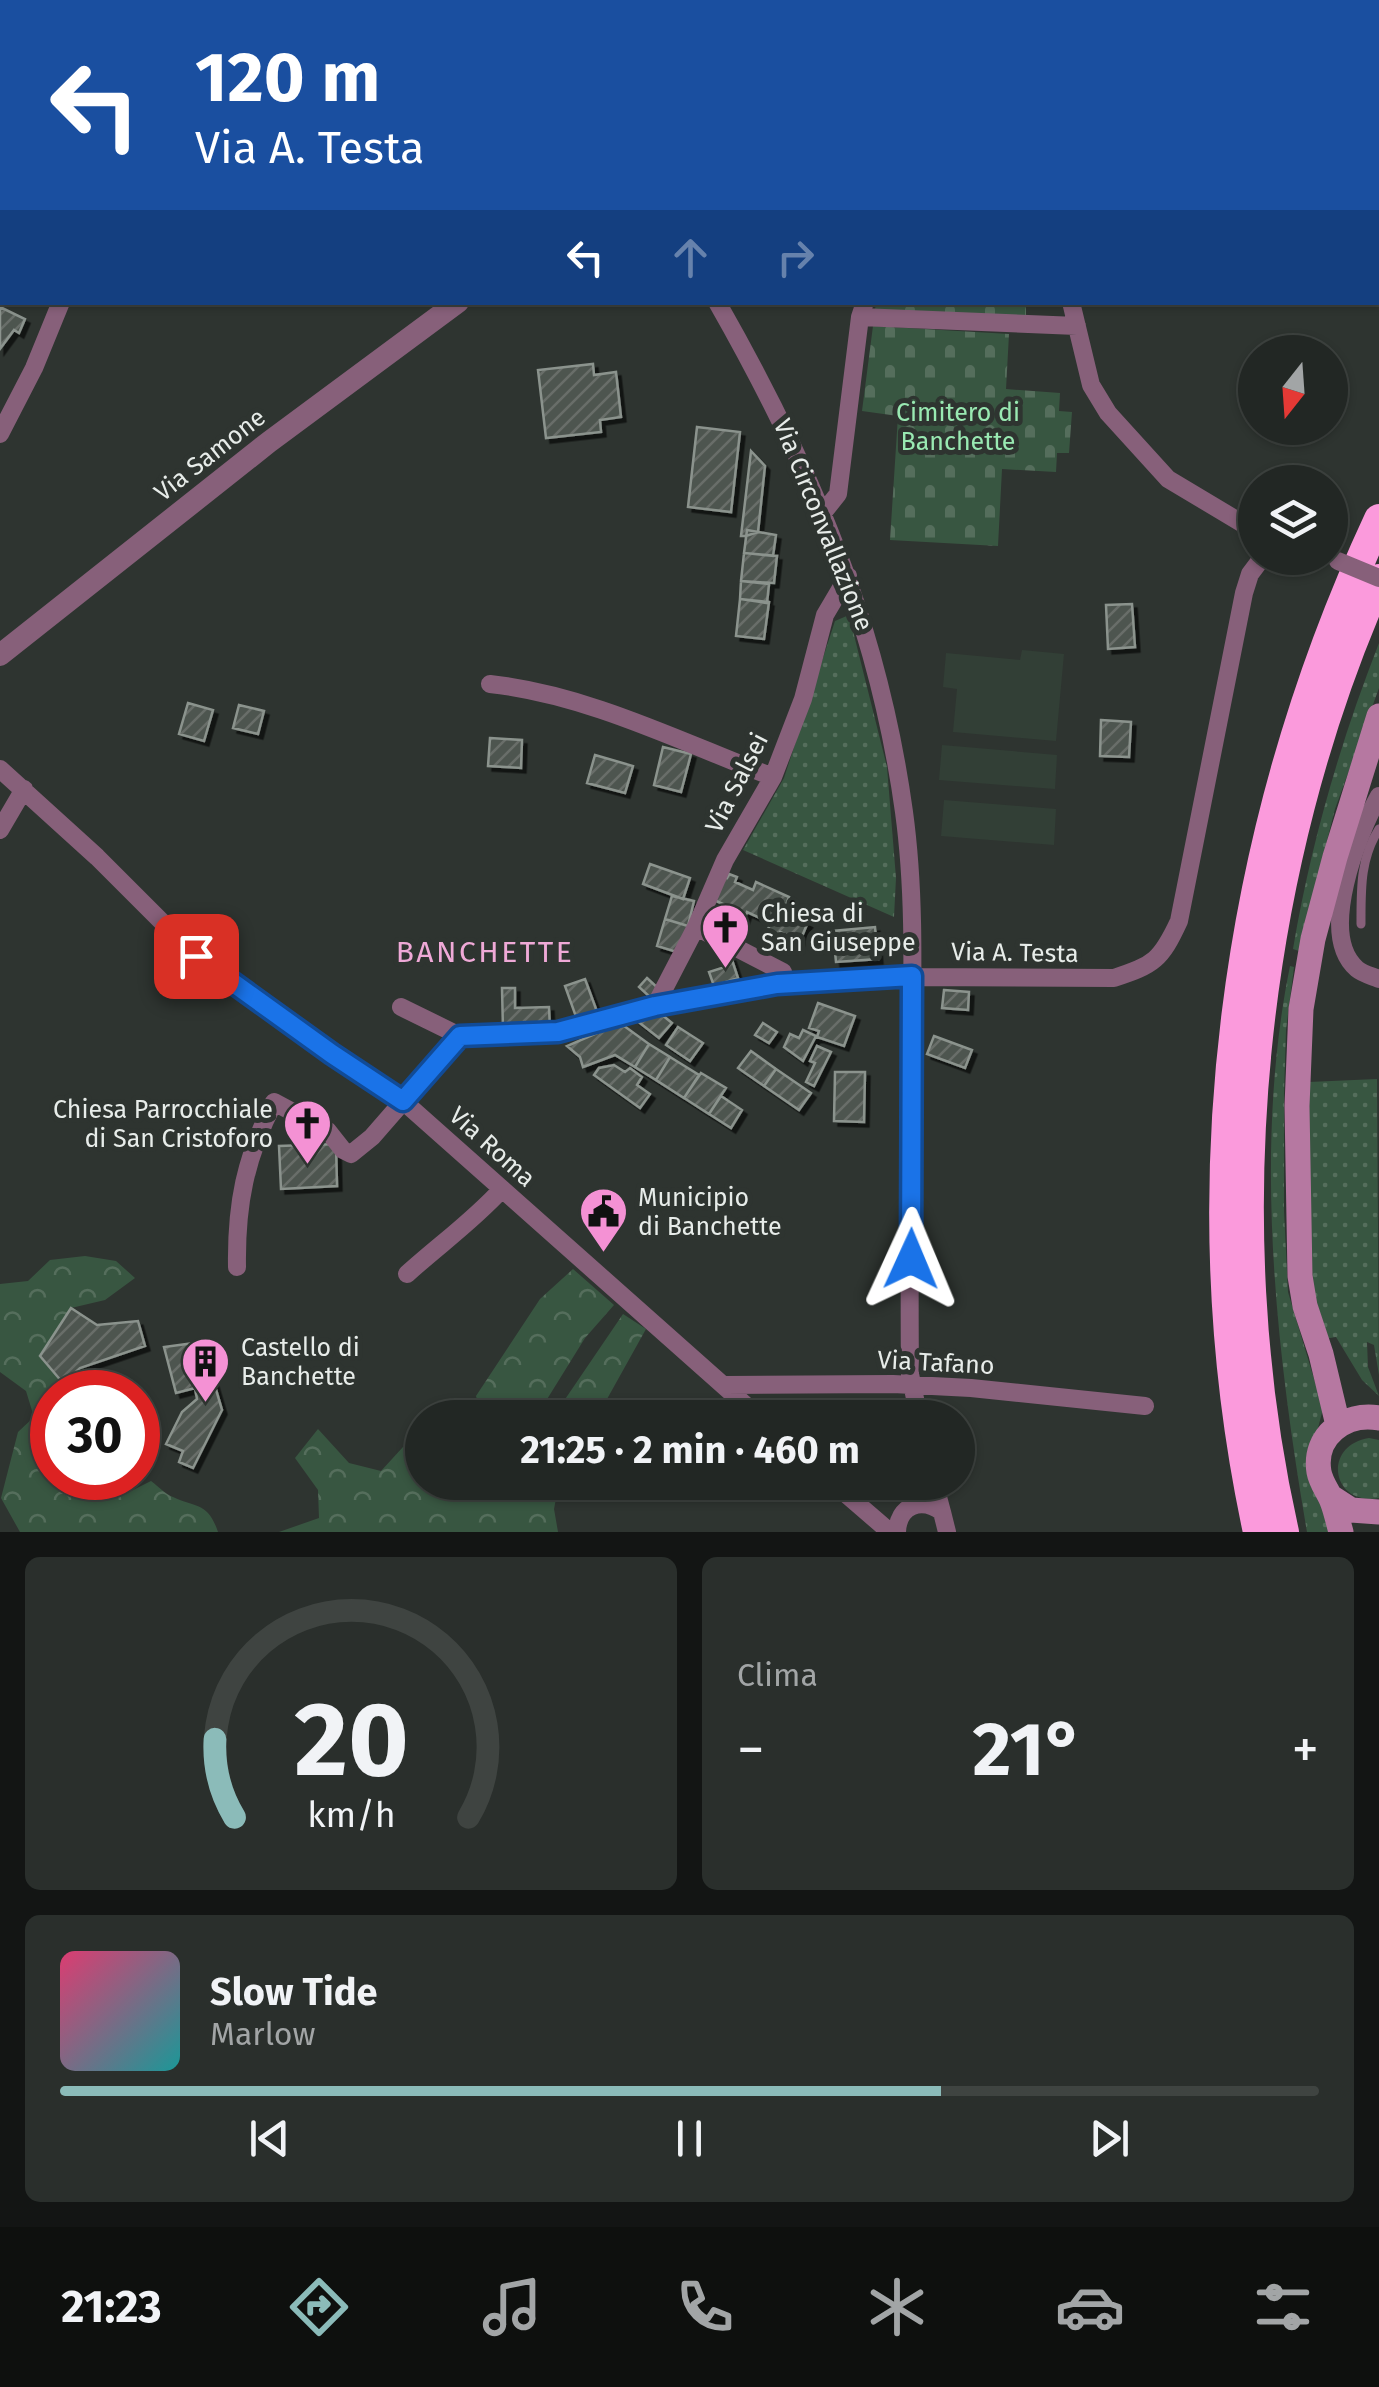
<!DOCTYPE html>
<html lang="it">
<meta charset="utf-8">
<style>
:root{--surface:#222724;--page:#2a2f2c;--text:#f1f3f6;--muted:#a2a5a6;--line:#3f4441;--accent:#8bbbb9}
body{margin:0;font-family:"Fira Sans",sans-serif;background:var(--page);color:var(--text);height:100vh;display:flex;flex-direction:column;font-size:38px;white-space:nowrap}
*{box-sizing:border-box;margin:0}
p{font-size:32px;color:var(--muted)}
.icon{flex:none;width:55px;height:55px;fill:none;stroke:currentColor;stroke-width:2;stroke-linecap:round;stroke-linejoin:round}
.map{position:relative;height:1532px;overflow:hidden}
.side{display:flex;flex-direction:column;gap:25px;padding:25px;background:#131514;flex:1}
.side>*{flex:none}
.hud{position:absolute;left:0px;top:0px;width:1380px;height:305px;box-shadow:0 2px 8px #0004,0 0 0 2px var(--line);background:#1a4fa0;color:#fff;overflow:hidden}
.needle{width:65px;rotate:197deg}
.buttons{position:absolute;left:1238px;top:335px;display:grid;gap:20px}
.buttons a{display:grid;place-items:center;width:110px;height:110px;border-radius:50%;background:var(--surface);box-shadow:0 2px 8px #0004,0 0 0 2px var(--line);font-size:50px}
.speed{position:absolute;left:30px;top:1370px;display:flex;gap:20px;font-size:50px;font-weight:700;text-align:center}
.speed>*{display:grid;place-content:center;width:130px;height:130px;border-radius:50%;background:var(--surface);box-shadow:0 2px 8px #0004,0 0 0 2px var(--line);line-height:1}
.speed .limit{border:15px solid #d22;background:#fff;color:#111}
.pin{position:absolute;display:grid;place-items:center;width:85px;height:85px;color:#fff;margin:-42px;border-radius:20px;box-shadow:0 5px 15px #0006}
.me{position:absolute;width:110px;margin:-55px;rotate:1deg;stroke-linejoin:round;filter:drop-shadow(0 0 8px #0008)}
.turn{display:flex;align-items:center;gap:35px;height:210px;padding:0 30px;font-size:45px}
.turn .icon{width:130px;height:130px;stroke-width:2.5}
.turn b{display:block;font-size:70px;line-height:85px}
.lanes{display:flex;align-items:center;height:95px;padding:0 30px;background:#0003;justify-content:center;gap:50px;direction:ltr}
.lanes .off{opacity:.35}
.big{font-size:75px;font-weight:700;line-height:1.1}
.side .widget{flex:1;display:flex;flex-direction:column;justify-content:center;gap:15px;min-width:0;padding:0 35px;border-radius:15px;background:var(--page)}
.side .dial{align-items:center;gap:0}
.dial svg{height:260px;overflow:visible;fill:none;stroke:var(--line);stroke-width:7;stroke-linecap:round;text-anchor:middle}
.dial text{fill:var(--text);stroke:none}
.song{display:flex;align-items:center;gap:30px}
.cover{width:120px;height:120px;border-radius:15px;background:linear-gradient(135deg,hsl(340 70% 55%),hsl(180 70% 35%))}
.played{height:10px;border-radius:5px;background:linear-gradient(90deg,var(--accent) 70%,var(--line) 70%)}
.keys{display:flex;justify-content:space-around;direction:ltr}
.heat{display:flex;justify-content:space-between;align-items:center;font-size:55px;direction:ltr}
.side .tiles{flex:1;display:grid;gap:25px;grid-template-columns:1fr 1fr}
.widget:last-child{grid-column:span 2}
.trip{position:absolute;left:405px;top:1400px;width:570px;height:100px;border-radius:50px;background:var(--surface);box-shadow:0 2px 8px #0004,0 0 0 2px var(--line);font-weight:700;line-height:100px;text-align:center}
.dock{display:flex;height:160px;justify-content:space-around;align-items:center;background:#0e100e;color:var(--muted)}
.dock .icon{width:70px;height:70px}
.dock .selected{color:var(--accent)}
.dock b{font-size:45px;color:var(--text)}
.map>svg:first-child{display:block}
.built{fill:#323f36}
.grass{fill:url(#grass-dots)}
.forest{fill:url(#forest-crowns)}
.cemetery{fill:url(#cemetery-stones)}
.building{fill:url(#building-hatch);stroke:#8b938d;stroke-width:2.5;filter:url(#shadow)}
.lines{fill:none;stroke-linecap:round;stroke-linejoin:round}
.service{stroke:#87607a;stroke-width:9}
.minor{stroke:#87607a;stroke-width:18}
.tertiary{stroke:#87607a;stroke-width:22}
.secondary{stroke:#b678a1;stroke-width:25}
.motorway{stroke:#fb9adc;stroke-width:30}
.minor-bridge{stroke:#87607a;stroke-width:18}
.route-casing{stroke:#114b97;stroke-width:25}
.route{stroke:#1a73e8;stroke-width:18}
.labels{text-anchor:middle;dominant-baseline:central;stroke-width:10;stroke-linejoin:round;paint-order:stroke}
.park-label{font-size:25px;fill:#99e9b2;stroke:#2e3430}
.street-label{font-size:25px;fill:#e7ece9;stroke:#2e3430}
.poi-label{font-size:25px;fill:#e7ece9;stroke:#2e3430;text-anchor:start}
.quarter-label{font-size:30px;letter-spacing:2.5px;fill:#efa9d7;stroke:#2e3430}
</style>
<div class="map">
<svg width="1379" height="1532" viewBox="0 0 1379 1532">
<defs>
<pattern id="grass-dots" width="8" height="8" patternUnits="userSpaceOnUse" patternTransform="scale(2.5)"><rect width="8" height="8" fill="#385641"/><path d="M2 2h.1M6 6h.1" fill="none" stroke="#556e5c" stroke-width="1.8" stroke-linecap="round"/></pattern>
<pattern id="forest-crowns" width="20" height="18" patternUnits="userSpaceOnUse" patternTransform="scale(2.5)"><rect width="20" height="18" fill="#385641"/><path d="M2 6a3 3 0 1 1 6 0M12 15a3 3 0 1 1 6 0" fill="none" stroke="#556e5c"/></pattern>
<pattern id="cemetery-stones" width="16" height="16" patternUnits="userSpaceOnUse" patternTransform="scale(2.5)"><rect width="16" height="16" fill="#385641"/><path d="M2 7V4a2 2 0 0 1 4 0v3zM10 15v-3a2 2 0 0 1 4 0v3z" fill="#556e5c"/></pattern>
<pattern id="building-hatch" width="6" height="6" patternUnits="userSpaceOnUse" patternTransform="scale(2.5)"><rect width="6" height="6" fill="#4e5550"/><path d="M-1 1l2-2M0 6l6-6M5 7l2-2" fill="none" stroke="#686e69"/></pattern>
<filter id="shadow"><feDropShadow dx="4.5" dy="4.5" stdDeviation="0" flood-color="#0009"/></filter>
</defs>
<rect width="100%" height="100%" fill="#2e3430"/>
<path class="built" d="M1022 650 1064 654 1056 741 953 732 957 689 943 687 946 653 1020 660Z
M942 745 1057 755 1055 789 939 780Z
M944 800 1056 809 1054 845 941 836Z"/>
<path class="grass" d="M849 615 887 767 896 878 894 917 743 850 784 778 835 621Z
M1379 643V688L1335 809 1299 951 1293 949C1311 843 1340 743 1379 643Z
M1290 966 1294 967 1286 1030 1284 1093V1211L1288 1292 1323 1409 1310 1458 1329 1532H1307C1276 1351 1253 1148 1290 966Z
M1377 1079 1379 1375 1374 1345 1367 1342 1368 1367 1379 1396 1362 1380 1336 1337 1324 1339 1310 1273 1309 1082Z
M1369 1438 1379 1440V1498C1332 1507 1321 1446 1369 1438Z"/>
<path class="forest" d="M85 1256 116 1261 135 1278 105 1300 71 1308 40 1355 63 1382 80 1368 109 1370 105 1392H52V1478H84L95 1494 121 1496 151 1481C158 1486 165 1494 173 1497 196 1508 208 1502 218 1532H20L1 1498 18 1432 34 1417 26 1391 0 1372V1284L28 1281 50 1260Z
M573 1269 614 1305 585 1338 536 1417H470L478 1403 476 1396 540 1299Z
M623 1314 646 1329 597 1417H553Z
M318 1429 349 1463 381 1471 403 1447 422 1440V1482L559 1483 554 1509 558 1532H279L319 1518 318 1490 295 1458Z"/>
<path class="cemetery" d="M877 303H1026V316L874 311Z
M873 326 1009 334 1006 389 1060 393 1059 411 1072 412 1069 453H1057L1056 472 1002 469 998 546 890 540 898 416 862 411Z"/>
<path class="building" d="M978 0H1047L974 2Z
M0 307 25 319 19 333 14 330 0 349Z
M593 364 594 375 616 372 621 417 600 420 601 432 546 438 538 370Z
M697 427 740 432 731 512 688 507Z
M751 451 765 466 758 532 746 536H741Z
M747 530 776 535 773 556 744 553Z
M744 553 777 556 774 583 741 581Z
M741 581 769 584 767 603 740 599Z
M740 599 769 602 764 639 736 636Z
M1132 604 1135 647 1108 649 1106 605Z
M188 703 213 710 204 741 179 734Z
M239 705 264 711 258 734 233 728Z
M1101 720 1131 722 1129 757 1100 756Z
M490 738 522 740 521 768 488 766Z
M663 747 691 754 681 792 654 785Z
M595 755 633 766 625 793 587 783Z
M650 864 690 878 683 899 643 884Z
M729 874 737 877 735 882 753 890 756 882 789 897 786 905 811 915 800 941 780 932 778 936 767 931 771 923 747 912 744 920 732 915 734 909 714 900 724 877 727 878Z
M672 896 694 901 688 926 665 919Z
M665 919 688 926 680 953 657 946Z
M875 927 878 959 836 962 833 931Z
M731 957 738 978 714 986 709 972 725 967 722 960Z
M647 978 659 989 651 998 639 987Z
M585 979 599 1017 579 1025 565 986Z
M502 988H515V1008L549 1007 550 1029 503 1030Z
M944 990 969 992 968 1010 942 1008Z
M818 1003 855 1016 844 1046 817 1037 819 1031 809 1028Z
M656 1010 672 1023 659 1038 636 1020Z
M620 1023 649 1044 635 1067 615 1055 583 1067 580 1057 567 1046Z
M763 1023 777 1032 769 1043 755 1035Z
M678 1027 703 1043 690 1061 666 1045Z
M803 1030 816 1036 803 1061 784 1047 790 1034 799 1038Z
M934 1036 972 1050 965 1068 927 1054Z
M649 1044 670 1057 656 1080 635 1067Z
M817 1046 831 1052 814 1086 806 1082 815 1063 810 1061Z
M751 1051 776 1069 764 1086 738 1068Z
M670 1057 699 1075 684 1098 656 1080Z
M614 1065 625 1072 630 1068 642 1077 637 1085 650 1094 640 1108 594 1075 599 1068Z
M776 1069 811 1093 799 1110 764 1086Z
M835 1072H865L864 1122 834 1121Z
M701 1073 726 1088 709 1114 684 1098Z
M721 1096 742 1110 731 1128 709 1114Z
M336 1144 337 1186 281 1189 279 1146Z
M71 1308 97 1325 138 1321 145 1346 80 1368 63 1383 40 1356Z
M202 1342 222 1410 193 1468 179 1462 183 1451 166 1444 182 1412 197 1399 195 1388 176 1393 164 1347Z"/>
<g class="lines">
<path class="service" d="M1361 924C1361 890 1360 858 1379 829"/>
<path class="minor" d="M95 0V2
M0 11V20
M0 115H2
M717 302C811 467 878 623 904 812 916 899 912 990 911 1077 910 1176 909 1275 910 1374L919 1418
M1071 302 1091 385 1108 413 1168 479 1255 531
M860 317 1077 326
M0 434 34 368 61 302
M822 514 838 494 860 317 865 302
M490 684C589 695 681 742 773 777
M0 769 97 857 196 956 332 1055 403 1101 760 1418
M1379 796C1358 833 1317 935 1357 969 1363 974 1372 976 1379 979
M0 830 24 789
M696 927 783 972 777 984
M655 1006 696 927 725 860 773 777 803 699 825 615 848 576
M401 1007 460 1036
M237 1267C236 1205 245 1158 274 1102L328 1131 343 1150 351 1154 372 1137 460 1036 558 1032 655 1006 777 984 912 977 1114 978C1154 965 1161 960 1179 921L1244 593 1250 574 1262 558
M407 1274C439 1245 473 1221 502 1189
M725 1385 893 1384 971 1388 1145 1406
M832 1482 890 1532
M934 1482 942 1512
M897 1532C898 1506 921 1496 942 1512L947 1532"/>
<path class="tertiary" d="M0 655 269 442 458 302"/>
<path class="secondary" d="M547 0 548 2
M1173 2 1176 0
M1338 1425 1321 1354 1305 1306 1300 1276 1297 1106 1301 1009 1313 939 1335 857 1379 716
M1331 1497 1351 1510 1379 1512
M1341 1532C1338 1522 1336 1511 1332 1501 1328 1491 1321 1483 1319 1472 1313 1436 1345 1412 1379 1418"/>
<path class="motorway" d="M1258 1532C1185 1193 1233 832 1379 519
M1284 1532C1214 1223 1250 867 1379 579"/>
<path class="minor-bridge" d="M1338 561 1379 578"/>
</g>
<g class="lines">
<defs>
<path id="route" d="M196 956 332 1054 403 1101 460 1036 558 1032 655 1006 777 984 912 976 911 1259"/>
</defs>
<use href="#route" class="route-casing"/>
<use href="#route" class="route"/>
</g>
<defs>
<symbol id="church-pin" viewBox="-11 -11 22 30"><path d="M0 17L-7.5 6A9.5 9.5 0 1 1 7.5 6Z" fill="#f491d4" stroke="#2e3430"/><path d="M-1.2-6h2.4v3.5h3.3v2.4h-3.3V6h-2.4V-.1h-3.3v-2.4h3.3Z" fill="#111"/></symbol>
<symbol id="civic-pin" viewBox="-11 -11 22 30"><path d="M0 17L-7.5 6A9.5 9.5 0 1 1 7.5 6Z" fill="#f491d4" stroke="#2e3430"/><path d="M-.6-6.5H3V-4.5H.6V-3L4-1V1h2V6H-6V1h2V-1L-.6-3ZM-1.2 2.5V6h2.4V2.5Z" fill="#111"/></symbol>
<symbol id="building-pin" viewBox="-11 -11 22 30"><path d="M0 17L-7.5 6A9.5 9.5 0 1 1 7.5 6Z" fill="#f491d4" stroke="#2e3430"/><path d="M-4-6H4V6H1V3H-1V6H-4ZM-2.5-4.3h1.7v1.8h-1.7ZM.8-4.3h1.7v1.8H.8ZM-2.5-1h1.7V.8h-1.7ZM.8-1h1.7V.8H.8Z" fill="#111"/></symbol>
</defs>
<g fill-rule="evenodd">
<use href="#church-pin" x="698" y="900" width="55" height="75"/>
<use href="#church-pin" x="280" y="1096" width="55" height="75"/>
<use href="#civic-pin" x="576" y="1184" width="55" height="75"/>
<use href="#building-pin" x="178" y="1334" width="55" height="75"/>
</g>
<g class="labels">
<g class="park-label">
<text x="958" y="413">Cimitero di<tspan x="958" dy="29">Banchette</tspan></text>
</g>
<g class="street-label">
<text transform="translate(210 455) rotate(-38)">Via Samone</text>
<text transform="translate(823 525) rotate(68)">Via Circonvallazione</text>
<text transform="translate(737 783) rotate(-63)">Via Salsei</text>
<text transform="translate(1015 953) rotate(1)">Via A. Testa</text>
<text transform="translate(492 1147) rotate(42)">Via Roma</text>
<text transform="translate(936 1363) rotate(3)">Via Tafano</text>
</g>
<g class="poi-label">
<text x="761" y="914">Chiesa di<tspan x="761" dy="29">San Giuseppe</tspan></text>
<text x="273" y="1110" text-anchor="end">Chiesa Parrocchiale<tspan x="273" dy="29">di San Cristoforo</tspan></text>
<text x="638" y="1198">Municipio<tspan x="638" dy="29">di Banchette</tspan></text>
<text x="241" y="1348">Castello di<tspan x="241" dy="29">Banchette</tspan></text>
</g>
<g class="quarter-label">
<text x="485" y="952">BANCHETTE</text>
</g>
</g>
</svg>
<div class="buttons">
<a><svg class="needle" viewBox="-14 -14 28 28"><path d="M0-13l5 13h-10z" fill="#e53935"/><path d="M0 13l5-13h-10z" fill="#a2a5a6"/></svg></a>
<a><svg class="icon" aria-label="layers" viewBox="0 0 24 24"><path d="M12 4l9 5-9 5-9-5zM3 14l9 5 9-5"/></svg></a>
</div>
<div class="speed"><div class="limit">30</div></div>
<div class="pin" style="left:196px;top:956px;background:#d93025"><svg class="icon" aria-label="arrive" viewBox="0 0 24 24"><path d="M6 21V4h12l-3 4 3 4H6"/></svg></div>
<svg class="me" style="left:911px;top:1259px" viewBox="-20 -20 40 40"><path d="M0-17L14 15 0 8-14 15z" fill="#1a73e8" stroke="#fff" stroke-width="4"/></svg>
<div class="trip">21:25 · 2 min · 460 m</div>
<div class="hud">
<div class="turn"><svg class="icon" aria-label="left" viewBox="0 0 24 24"><path d="M17 20v-9H6M10 6l-5 5 5 5"/></svg><div><b>120 m</b>Via A. Testa</div></div>
<div class="lanes"><svg class="icon" aria-label="left" viewBox="0 0 24 24"><path d="M17 20v-9H6M10 6l-5 5 5 5"/></svg><svg class="icon off" aria-label="ahead" viewBox="0 0 24 24"><path d="M12 20V5M6 11l6-6 6 6"/></svg><svg class="icon off" aria-label="right" viewBox="0 0 24 24"><path d="M7 20v-9h11M14 6l5 5-5 5"/></svg></div>
</div>
</div>
<section class="side">
<div class="tiles">
<div class="widget dial"><svg viewBox="0 0 100 80">
<path d="M14 69A42 42 0 1 1 86 69"/>
<path d="M14 69A42 42 0 0 1 8 45" stroke="#8bbbb9"/>
<text x="50" y="56" font-size="32" font-weight="700">20</text>
<text x="50" y="72" font-size="11">km/h</text>
</svg></div>
<div class="widget"><p>Clima</p>
<div class="heat"><a>−</a><b class="big">21°</b><a>+</a></div>
</div>
<div class="widget">
<div class="song"><i class="cover"></i><div><b>Slow Tide</b><p>Marlow</p></div></div>
<div class="played"></div>
<div class="keys"><svg class="icon" aria-label="previous" viewBox="0 0 24 24"><path d="M18 5L8 12l10 7zM5 5v14"/></svg><svg class="icon" aria-label="pause" viewBox="0 0 24 24"><path d="M8 5v14M16 5v14"/></svg><svg class="icon" aria-label="next" viewBox="0 0 24 24"><path d="M6 5l10 7-10 7zM19 5v14"/></svg></div>
</div>
</div>
</section>
<nav class="dock">
<b>21:23</b>
<svg class="icon selected" aria-label="directions" viewBox="0 0 24 24"><path d="M12 3l9 9-9 9-9-9zM9 14v-3h6M13 9l2 2-2 2"/></svg>
<svg class="icon" aria-label="music" viewBox="0 0 24 24"><path d="M9 18V5l10-2v13"/><circle cx="6" cy="18" r="3"/><circle cx="16" cy="16" r="3"/></svg>
<svg class="icon" aria-label="phone" viewBox="0 0 24 24"><path d="M5 4h4l2 5-3 2q2 4 5 5l2-3 5 2v4C11 20 4 13 5 4z"/></svg>
<svg class="icon" aria-label="climate" viewBox="0 0 24 24"><path d="M12 3v18M4 7l16 10M4 17L20 7"/></svg>
<svg class="icon" aria-label="car" viewBox="0 0 24 24"><path d="M5 17H2v-5l4-1 3-4h7l3 4 3 1v5h-3M9 17h6M6 11h13"/><circle cx="7" cy="17" r="2"/><circle cx="17" cy="17" r="2"/></svg>
<svg class="icon" aria-label="filters" viewBox="0 0 24 24"><path d="M4 7h16M4 17h16"/><circle cx="9" cy="7" r="2"/><circle cx="15" cy="17" r="2"/></svg>
</nav>
